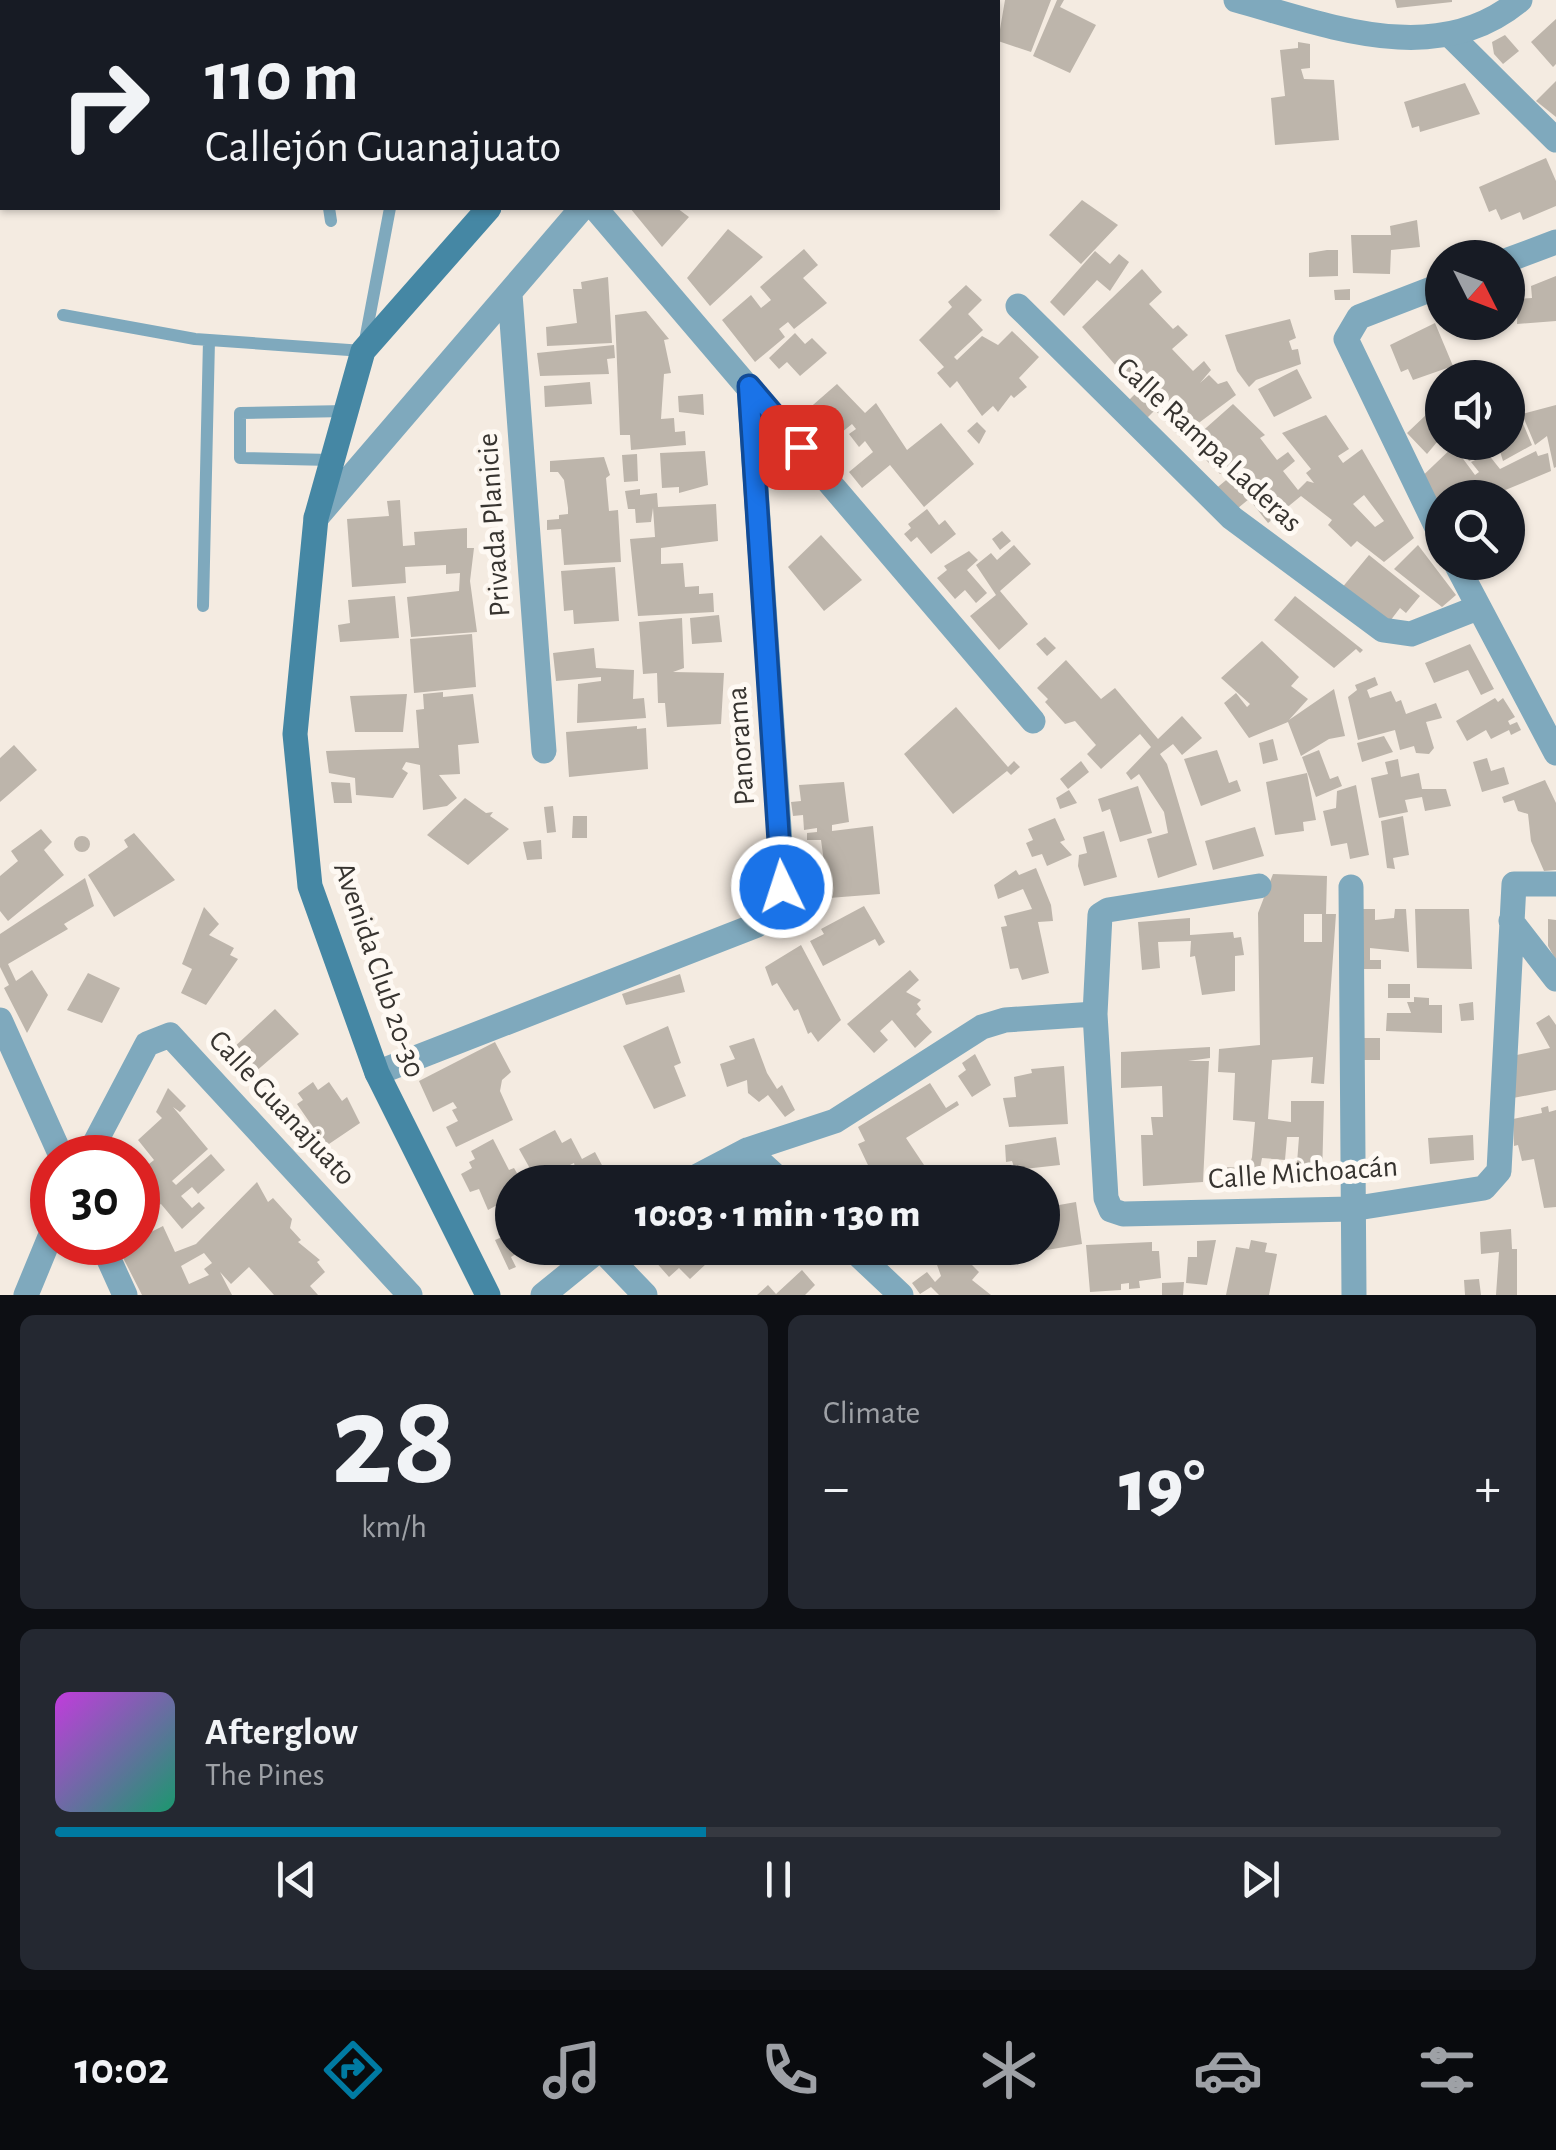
<!DOCTYPE html>
<meta charset="utf-8">
<style>
:root{--surface:#171b24;--page:#242831;--text:#f1f3f6;--muted:#9ea1a6;--line:#363941;--accent:#007aa2}
body{margin:0;font-family:"Alegreya Sans",sans-serif;background:var(--page);color:var(--text);height:100vh;display:flex;flex-direction:column;font-size:38px;white-space:nowrap}
*{box-sizing:border-box;margin:0}
p{font-size:32px;color:var(--muted)}
.icon{flex:none;width:55px;height:55px;fill:none;stroke:currentColor;stroke-width:2;stroke-linecap:round;stroke-linejoin:round}
.map{position:relative;height:1295px;overflow:hidden}
.sheet{display:flex;flex-direction:column;gap:20px;padding:20px;background:#0d0f14;flex:1}
.sheet>*{flex:none}
.top-card{position:absolute;left:0px;top:0px;width:1000px;height:210px;box-shadow:0 2px 8px #0004;background:#171b24;color:var(--text);overflow:hidden}
.needle{width:65px;rotate:132deg}
.fabs{position:absolute;left:1425px;top:240px;display:grid;gap:20px}
.fabs a{display:grid;place-items:center;width:100px;height:100px;border-radius:50%;background:var(--surface);box-shadow:0 2px 8px #0004;font-size:50px}
.speed{position:absolute;left:30px;top:1135px;display:flex;gap:20px;font-size:50px;font-weight:700;text-align:center}
.speed>*{display:grid;place-content:center;width:130px;height:130px;border-radius:50%;background:var(--surface);box-shadow:0 2px 8px #0004;line-height:1}
.speed .limit{border:15px solid #d22;background:#fff;color:#111}
.pin{position:absolute;display:grid;place-items:center;width:85px;height:85px;color:#fff;margin:-42px;border-radius:20px;box-shadow:0 5px 15px #0006}
.me{position:absolute;width:110px;margin:-55px;rotate:356deg;stroke-linejoin:round;filter:drop-shadow(0 0 8px #0008)}
.turn{display:flex;align-items:center;gap:35px;height:210px;padding:0 40px;font-size:45px}
.turn .icon{width:130px;height:130px;stroke-width:2.5}
.turn b{display:block;font-size:70px;line-height:85px}
.big{font-size:75px;font-weight:800;line-height:1.1}
.sheet .card{flex:1;display:flex;flex-direction:column;justify-content:center;gap:15px;min-width:0;padding:0 35px;border-radius:15px;background:var(--page)}
.sheet .dial{align-items:center;gap:0}
.dial b{font-size:130px;line-height:1}
.song{display:flex;align-items:center;gap:30px}
.cover{width:120px;height:120px;border-radius:15px;background:linear-gradient(135deg,hsl(290 70% 55%),hsl(160 70% 35%))}
.played{height:10px;border-radius:5px;background:linear-gradient(90deg,var(--accent) 45%,var(--line) 45%)}
.keys{display:flex;justify-content:space-around;direction:ltr}
.heat{display:flex;justify-content:space-between;align-items:center;font-size:55px;direction:ltr}
.sheet .tiles{flex:1;display:grid;gap:20px;grid-template-columns:1fr 1fr}
.card:last-child{grid-column:span 2}
.trip{position:absolute;left:495px;top:1165px;width:565px;height:100px;border-radius:50px;background:var(--surface);box-shadow:0 2px 8px #0004;font-weight:800;line-height:100px;text-align:center}
.dock{display:flex;height:160px;justify-content:space-around;align-items:center;background:#090b0e;color:var(--muted)}
.dock .icon{width:70px;height:70px}
.dock .selected{color:var(--accent)}
.dock b{font-size:45px;color:var(--text)}
.map>svg:first-child{display:block}
.building{fill:#bdb5ab;fill-rule:evenodd}
.lines{fill:none;stroke-linecap:round;stroke-linejoin:round}
.service{stroke:#7fa9bd;stroke-width:12}
.minor{stroke:#7fa9bd;stroke-width:25}
.tertiary{stroke:#7fa9bd;stroke-width:25}
.secondary{stroke:#4587a4;stroke-width:25}
.route-casing{stroke:#114b97;stroke-width:25}
.route{stroke:#1a73e8;stroke-width:18}
.labels{text-anchor:middle;dominant-baseline:central;stroke-width:10;stroke-linejoin:round;paint-order:stroke}
.street-label{font-size:30px;fill:#373430;stroke:#fef9f3}
</style>
<div class="map">
<svg width="1556" height="1295" viewBox="0 0 1556 1295">
<rect width="100%" height="100%" fill="#f4ebe1"/>
<path class="building" d="M1005 0H1051L1031 52 998 41Z
M1057 0H1064L1060 7 1096 25 1070 73 1033 56Z
M1395 0H1452V2L1397 8Z
M1556 19V64L1553 67 1531 42Z
M1505 35 1519 51 1503 64 1494 54 1492 42Z
M1298 42 1310 44V68L1301 69 1304 79 1334 80 1339 140 1275 145 1271 98 1285 96 1280 50 1298 48Z
M1556 81V117L1536 101Z
M1465 83 1480 114 1420 132 1419 126 1412 128 1404 102Z
M1546 158 1556 181V206L1523 220 1520 212 1501 220 1496 209 1489 212 1479 187Z
M1082 200 1118 225 1081 264 1049 235Z
M630 208H677L689 217 662 247Z
M1417 220 1420 247 1391 250 1390 274 1353 273 1351 235H1391L1390 226Z
M728 229 763 257 710 306 687 278Z
M804 249 818 265 803 278 827 303 794 329 788 322 779 329 785 337 755 362 722 320 751 295 761 308 771 300 760 287Z
M1327 250H1338V276L1309 277V253Z
M1095 251 1110 264 1119 254 1129 262 1110 291 1097 280 1064 316 1050 302Z
M1142 269 1162 292 1149 304 1173 329 1178 325 1188 335 1172 349 1193 371 1204 361 1211 370 1200 383 1209 375 1218 384 1227 381 1236 395 1180 437 1155 410 1146 419 1128 401 1138 391 1082 327Z
M1556 276V321L1517 324 1518 299 1532 298 1531 286Z
M608 277 612 343 547 346 546 327 577 323 573 289H582L581 282Z
M966 285 982 300 968 314 983 330 954 357 957 360 982 336 998 345 1012 331 1039 357 1019 378 1027 387 1014 398 1011 395 998 412 993 406 982 416 957 381 950 388 937 373 944 367 919 340 952 307 948 302Z
M1350 289V300H1335L1334 290Z
M646 311 669 339 664 340 671 373 664 374 661 419 674 418 675 432 685 431 686 445 631 450 630 435H620L615 315Z
M1290 319 1296 338 1289 341 1292 350 1298 349 1301 364 1256 380 1249 387 1237 371 1225 335Z
M1435 323 1453 366 1413 380 1408 369 1401 372 1390 345Z
M795 333 805 344 812 338 827 353 800 376 787 362 779 369 769 358Z
M614 345 615 358 607 359 609 374 540 376 537 353Z
M1297 369 1312 398 1274 417 1258 389Z
M590 382 592 404 545 407 544 386Z
M837 384 865 413 876 403 907 450 941 423 974 464 924 507 890 465 862 488 849 472 873 452 865 441 859 447 849 434 856 429 852 424 831 441 806 411Z
M703 394 704 415 679 412 678 396Z
M1233 404 1265 435 1260 438 1277 460 1288 452 1295 461 1283 471 1298 490 1307 481 1314 483 1306 473 1311 469 1282 433 1326 415 1349 449 1338 456 1343 463 1362 449 1414 538 1384 562 1357 541 1351 547 1328 525 1332 520 1301 496 1268 523 1249 499 1232 513 1213 491 1231 476 1225 470 1220 474 1189 443ZM1364 495 1384 521 1375 527 1353 504Z
M1556 405V467L1554 468 1547 436 1535 445 1522 414Z
M1428 413 1441 426 1438 429 1442 436 1427 454 1407 433Z
M1521 419 1532 445 1503 461 1497 442H1508V423Z
M977 422 986 431 979 444 967 431Z
M1458 442H1494L1497 450 1469 461 1464 453 1461 456 1475 475 1479 472 1471 462 1488 454 1500 469 1536 451 1538 456 1548 453 1551 471 1486 498H1442V513L1412 486Z
M705 451 708 485 679 493V487L662 488 660 453Z
M637 454 638 481 624 482 622 455Z
M604 457 610 475 606 478 609 511 618 510 621 562 564 565 561 529 547 530V520L559 519V515L568 514V508L564 480 558 472H550V461Z
M640 489V495L657 493 658 507 716 504 718 541 661 548V564L683 563 685 587 699 586V594L713 593 714 612 638 616 630 539 655 537 653 508 651 522 636 523 635 509H628L625 491Z
M400 500 403 546 415 545 414 532 467 528V548H474L470 581 477 632 411 637 407 597 459 591 460 573 446 574V565L405 567 406 583 352 587 347 519 389 516 387 501Z
M927 509 939 525 945 520 956 534 931 554 917 537 911 542 904 534 911 528 908 524Z
M1002 531 1011 541 1000 550 992 539Z
M821 535 862 580 824 611 788 567Z
M1014 545 1031 564 1000 591 1028 624 999 650 970 616 996 595 976 565 991 553 997 560Z
M1418 545 1456 595 1442 607 1394 569Z
M969 551 978 560 967 570 987 593 976 603 965 590 955 599 937 578 947 570 944 566Z
M1369 555 1420 596 1406 613 1400 608 1387 625 1341 589Z
M615 567 619 621 574 624 573 610 564 611 561 571Z
M395 596 399 638 340 642 338 625 350 623 348 600Z
M1295 596 1363 650 1360 653 1356 649 1334 668 1274 620Z
M719 615 722 642 692 644 690 618Z
M682 618 684 668 673 672 724 673 721 724 667 727 665 703H658L657 673 643 674 639 622Z
M472 634 476 687 414 693 410 639Z
M1045 637 1056 648 1047 656 1036 644Z
M1262 641 1299 677 1291 686 1308 699 1289 720 1334 689 1345 736 1329 739 1301 756 1288 722 1249 738 1224 703 1236 693 1247 707 1250 704 1221 678Z
M1470 644 1494 689 1481 695 1468 670 1434 683 1425 663Z
M594 648 596 668 634 670 633 699 644 698 646 718 577 723 578 684 601 681V677L556 681 553 653Z
M1066 660 1101 699 1115 688 1158 739 1182 716 1202 738 1182 755 1173 744 1160 754 1167 764 1197 865 1158 878 1147 839 1168 833 1164 812 1139 774 1131 780 1126 773 1151 747 1140 734 1101 769 1087 754 1096 745 1075 721 1065 724 1045 702 1048 699 1037 688Z
M1375 677 1378 685 1367 690 1370 698 1391 691 1396 702 1401 700 1406 714 1436 703 1442 718 1426 722 1434 748 1429 754 1416 753 1414 746 1400 750 1395 730 1358 740 1348 697 1357 690 1355 685Z
M443 692V697L473 694 479 743 458 745 460 774 439 775 457 798 447 806 423 810 420 765 406 762 402 769 408 773 393 798 356 795 355 778 329 773 326 751 419 748 416 710 424 709 423 694Z
M407 694 403 732H355L350 696Z
M1495 698 1498 702 1503 698 1515 717 1508 721 1510 725 1517 722 1521 730 1511 735 1509 730 1491 739 1486 730 1467 741 1456 721Z
M956 707 1008 767 1014 761 1020 767 1011 775 1007 771 953 814 904 754Z
M637 726V729L646 728 648 769 569 777 566 732Z
M1384 736 1393 752 1362 762 1357 743Z
M1273 739 1278 760 1263 764 1259 743Z
M14 745 37 770 0 802V758Z
M1217 750 1229 783 1237 780 1241 791 1201 806 1184 759Z
M1319 750 1330 779 1338 776 1342 786 1316 797 1302 757Z
M1487 758 1491 771 1504 767 1509 784 1482 792 1473 762Z
M1398 759 1401 777 1419 773 1422 789H1446L1451 806 1425 811 1422 797 1405 800 1408 812 1379 818 1371 778 1388 774 1385 762Z
M1081 761 1089 772 1068 789 1060 779Z
M1307 773 1316 820 1303 822 1304 831 1275 835 1266 782Z
M1545 780 1556 803V870L1544 871 1531 841 1528 814 1518 811 1514 800 1504 803 1502 797Z
M331 782 350 783 352 803H334Z
M844 782 849 822 832 825V831L873 826 880 894 829 898 821 840H807V833L817 832V828L804 830 803 815 793 816 791 802 801 801 799 785Z
M1356 785 1369 855 1350 859 1347 843 1331 846 1323 811 1336 808 1337 791Z
M1138 786 1152 833 1120 842 1110 809 1102 812 1098 799Z
M1069 790 1077 803 1060 809 1056 798Z
M465 798 486 813 493 812 490 816 509 829 468 865 427 835Z
M553 806 556 832 547 833 544 807Z
M573 816H587V838H572Z
M1403 816 1409 855 1393 858 1395 869 1387 868 1381 821Z
M1055 818 1065 840 1060 842 1072 855 1047 866 1042 854 1032 857 1026 843 1033 840 1028 829Z
M1255 827 1264 856 1213 870 1205 841Z
M41 829 52 842 44 850 64 875 8 921 0 911V876L18 861 11 851Z
M1104 831 1117 877 1084 886 1078 866 1079 855 1087 853 1083 837Z
M134 833 175 880 114 917 88 875 128 847 124 840Z
M74 844a8 8 0 1 1 16 0a8 8 0 1 1-16 0Z
M541 840 542 859 527 860 523 842Z
M1036 868 1051 905 1053 921 1038 922 1049 973 1022 980 1018 968 1010 969 1001 927 1007 926 1004 916 1032 909 1023 889 998 899 994 885 1016 870 1019 875Z
M1273 874 1327 876 1326 914H1336L1324 1084 1311 1083 1313 1057 1272 1060 1268 1119 1291 1122V1101H1324L1322 1177 1302 1178 1303 1164 1297 1163 1299 1137H1287L1285 1160 1262 1158 1258 1179 1222 1181V1167L1249 1168 1252 1157 1255 1122 1233 1120 1235 1073 1218 1072 1219 1049 1260 1045 1258 913ZM1304 914H1322V942H1304Z
M85 878 94 906 64 924 68 929 8 964 16 981 32 970 48 995 27 1033 4 988 9 985 0 967V934Z
M864 906 885 942 879 946 875 939 823 966 810 941 824 934 821 929Z
M204 907 219 924 209 935 234 948 230 955 238 959 206 1005 181 993 192 969 182 964Z
M1355 909H1375V920L1394 918 1395 909H1406L1409 952 1370 948V960H1381V969H1352Z
M1415 909H1469L1472 969 1417 968Z
M1190 918V935L1233 932 1234 938 1241 937 1244 955 1235 956V991L1202 995 1195 956 1190 957 1191 941 1158 942 1160 968 1142 970 1138 922Z
M1548 919 1556 920V960L1548 946Z
M801 945 841 1020 818 1042 811 1032 808 1034 798 1009 794 1011 777 983 772 986 765 967Z
M910 970 919 980 906 992 921 1000 917 1004 921 1009 916 1014 932 1032 915 1048 892 1020 880 1031 888 1040 874 1053 847 1024Z
M88 973 120 988 102 1023 67 1010Z
M680 974 685 992 626 1005 622 994Z
M1388 984H1410V998H1388Z
M1414 997 1429 998V1005H1442V1033L1386 1031 1387 1013H1411L1407 1002H1414Z
M1473 1002 1474 1020 1461 1021 1459 1004Z
M275 1009 299 1034 254 1073 232 1049Z
M1549 1015 1556 1025V1090L1513 1098 1512 1056 1550 1048 1536 1023Z
M668 1026 681 1063 674 1066 686 1096 654 1109 623 1046Z
M754 1038 767 1073 777 1089 782 1085 795 1110 785 1117 768 1095 759 1102 748 1093 747 1080 727 1087 720 1064 735 1059 729 1046Z
M1356 1038H1380V1060H1356Z
M495 1042 511 1072 502 1080 500 1091 513 1120 456 1147 446 1127 458 1121 452 1110 457 1108 453 1102 433 1112 419 1081Z
M1210 1047V1058L1188 1061H1209L1203 1182 1143 1186 1141 1135H1153L1151 1117H1163L1162 1086 1121 1088V1052Z
M975 1054 991 1085 972 1097 958 1076 966 1070 962 1063Z
M1064 1066 1068 1124 1009 1127 1003 1098 1016 1097 1014 1077 1032 1073 1031 1069Z
M313 1082 318 1090 329 1082 342 1101 347 1097 360 1123 326 1146 297 1104 303 1100 298 1093Z
M930 1083 946 1108 957 1101 959 1105 906 1138 926 1168 899 1182H876L858 1144 865 1141 858 1127Z
M168 1088 186 1106 180 1112 173 1107 208 1149 172 1181 176 1185 211 1154 225 1170 198 1194 192 1187 181 1196 192 1208 199 1202 205 1208 182 1229 161 1204 142 1214 151 1232 163 1226 175 1252 196 1244 257 1182 268 1202 273 1198 292 1219 290 1228 301 1240 298 1242 320 1260 317 1262 325 1272 310 1286 318 1295H274L249 1267 231 1284 220 1272 232 1295H142L115 1242H138V1173L154 1160 138 1140 162 1118 156 1112ZM204 1253 212 1263 204 1269 209 1275 189 1284 181 1266Z
M1548 1106 1549 1112 1556 1110V1207L1544 1208 1534 1159 1522 1161 1518 1145 1514 1146 1513 1119 1542 1113 1541 1108Z
M555 1130 562 1143 571 1138 582 1159 595 1152 604 1169 582 1178 585 1182H546L575 1167 574 1163 537 1181 519 1149Z
M1473 1135 1474 1160 1430 1164 1428 1138Z
M1056 1137 1060 1165 1024 1169 1026 1180 1019 1182 1012 1161 1006 1162 1005 1145Z
M493 1139 509 1170 514 1168 522 1182H512V1197L488 1210 479 1189 470 1192 461 1174 472 1168 469 1162 475 1159 471 1151Z
M1076 1202 1082 1244 1041 1251 1036 1253 1038 1257 1009 1259 1007 1248H1042V1208Z
M1511 1229 1512 1249H1517V1295H1496L1499 1252 1481 1254 1480 1232Z
M507 1235 516 1254 511 1257 516 1267 509 1270 495 1240Z
M1216 1240 1207 1285 1186 1283 1188 1257H1197V1241Z
M1251 1240 1267 1243 1265 1252 1277 1254 1269 1295H1226L1236 1247 1249 1249Z
M1152 1242V1251H1159L1161 1278 1139 1281 1140 1288 1129 1289V1283L1121 1284V1290L1090 1292 1086 1245Z
M667 1248H723L690 1279 679 1268 669 1277 654 1260Z
M931 1248H955L979 1272 972 1280 991 1295H939L931 1287 920 1294 912 1283 927 1272 935 1282 941 1276Z
M802 1270 815 1285 805 1295H757L768 1285 776 1294Z
M1479 1279 1481 1295H1465L1464 1280Z
M1184 1282 1183 1295H1162V1283Z"/>
<g class="lines">
<path class="service" d="M148 2 150 0
M320 2V0
M411 2V0
M0 144 2 141
M329 208 331 221
M63 315 195 339 363 351 390 208
M331 460 240 458V413L346 411
M203 606 209 340"/>
<path class="minor" d="M753 2 755 0
M1451 36 1556 140
M595 208 1033 721
M1508 260 1556 242
M1442 285 1359 317 1346 339 1442 538
M510 294 544 751
M1018 306 1232 518 1383 630 1411 634 1477 608
M316 518 582 208
M1455 562 1556 753
M1259 886 1108 910 1100 915 1095 1014 1106 1198 1111 1210 1123 1214 1351 1209 1484 1188 1499 1171 1514 884H1556
M1351 887 1354 1295
M1511 921 1556 979
M0 1020 62 1158
M377 1073 757 925 775 909 783 887 749 386
M747 1150 782 1182
M87 1158 147 1044 170 1035 410 1295
M686 1182 747 1150 835 1121 982 1027 1005 1020 1095 1014
M101 1242 125 1295
M600 1248 645 1295
M851 1248 901 1295
M26 1295 52 1232
M543 1295 601 1248"/>
<path class="tertiary" d="M1236 0C1327 25 1437 70 1520 0"/>
<path class="secondary" d="M668 2 670 0
M488 1295 377 1073 310 886 295 734 316 518 363 351 489 208"/>
</g>
<g class="lines">
<defs>
<path id="route" d="M782 887 749 386 801 447"/>
</defs>
<use href="#route" class="route-casing"/>
<use href="#route" class="route"/>
</g>
<g class="labels">
<g class="street-label">
<text transform="translate(1209 445) rotate(43)">Calle Rampa Laderas</text>
<text transform="translate(494 525) rotate(-94)">Privada Planicie</text>
<text transform="translate(741 746) rotate(-94)">Panorama</text>
<text transform="translate(379 970) rotate(71)">Avenida Club 20-30</text>
<text transform="translate(282 1108) rotate(47)">Calle Guanajuato</text>
<text transform="translate(1303 1173) rotate(-4)">Calle Michoacán</text>
</g>
</g>
</svg>
<div class="fabs">
<a><svg class="needle" viewBox="-14 -14 28 28"><path d="M0-13l5 13h-10z" fill="#e53935"/><path d="M0 13l5-13h-10z" fill="#9ea1a6"/></svg></a>
<a><svg class="icon" aria-label="sound" viewBox="0 0 24 24"><path d="M4 9h4l5-4v14l-5-4H4zM17 9q2 3 0 6"/></svg></a>
<a><svg class="icon" aria-label="search" viewBox="0 0 24 24"><circle cx="10" cy="10" r="6"/><path d="M15 15l6 6"/></svg></a>
</div>
<div class="speed"><div class="limit">30</div></div>
<div class="pin" style="left:801px;top:447px;background:#d93025"><svg class="icon" aria-label="arrive" viewBox="0 0 24 24"><path d="M6 21V4h12l-3 4 3 4H6"/></svg></div>
<svg class="me" style="left:782px;top:887px" viewBox="-20 -20 40 40"><circle r="17" fill="#1a73e8" stroke="#fff" stroke-width="3"/><path d="M0-11L8 9 0 5-8 9z" fill="#fff"/></svg>
<div class="trip">10:03 · 1 min · 130 m</div>
<div class="top-card">
<div class="turn"><svg class="icon" aria-label="right" viewBox="0 0 24 24"><path d="M7 20v-9h11M14 6l5 5-5 5"/></svg><div><b>110 m</b>Callejón Guanajuato</div></div>
</div>
</div>
<section class="sheet">
<div class="tiles">
<div class="card dial"><b>28</b><p>km/h</p></div>
<div class="card"><p>Climate</p>
<div class="heat"><a>−</a><b class="big">19°</b><a>+</a></div>
</div>
<div class="card">
<div class="song"><i class="cover"></i><div><b>Afterglow</b><p>The Pines</p></div></div>
<div class="played"></div>
<div class="keys"><svg class="icon" aria-label="previous" viewBox="0 0 24 24"><path d="M18 5L8 12l10 7zM5 5v14"/></svg><svg class="icon" aria-label="pause" viewBox="0 0 24 24"><path d="M8 5v14M16 5v14"/></svg><svg class="icon" aria-label="next" viewBox="0 0 24 24"><path d="M6 5l10 7-10 7zM19 5v14"/></svg></div>
</div>
</div>
</section>
<nav class="dock">
<b>10:02</b>
<svg class="icon selected" aria-label="directions" viewBox="0 0 24 24"><path d="M12 3l9 9-9 9-9-9zM9 14v-3h6M13 9l2 2-2 2"/></svg>
<svg class="icon" aria-label="music" viewBox="0 0 24 24"><path d="M9 18V5l10-2v13"/><circle cx="6" cy="18" r="3"/><circle cx="16" cy="16" r="3"/></svg>
<svg class="icon" aria-label="phone" viewBox="0 0 24 24"><path d="M5 4h4l2 5-3 2q2 4 5 5l2-3 5 2v4C11 20 4 13 5 4z"/></svg>
<svg class="icon" aria-label="climate" viewBox="0 0 24 24"><path d="M12 3v18M4 7l16 10M4 17L20 7"/></svg>
<svg class="icon" aria-label="car" viewBox="0 0 24 24"><path d="M5 17H2v-5l4-1 3-4h7l3 4 3 1v5h-3M9 17h6M6 11h13"/><circle cx="7" cy="17" r="2"/><circle cx="17" cy="17" r="2"/></svg>
<svg class="icon" aria-label="filters" viewBox="0 0 24 24"><path d="M4 7h16M4 17h16"/><circle cx="9" cy="7" r="2"/><circle cx="15" cy="17" r="2"/></svg>
</nav>
